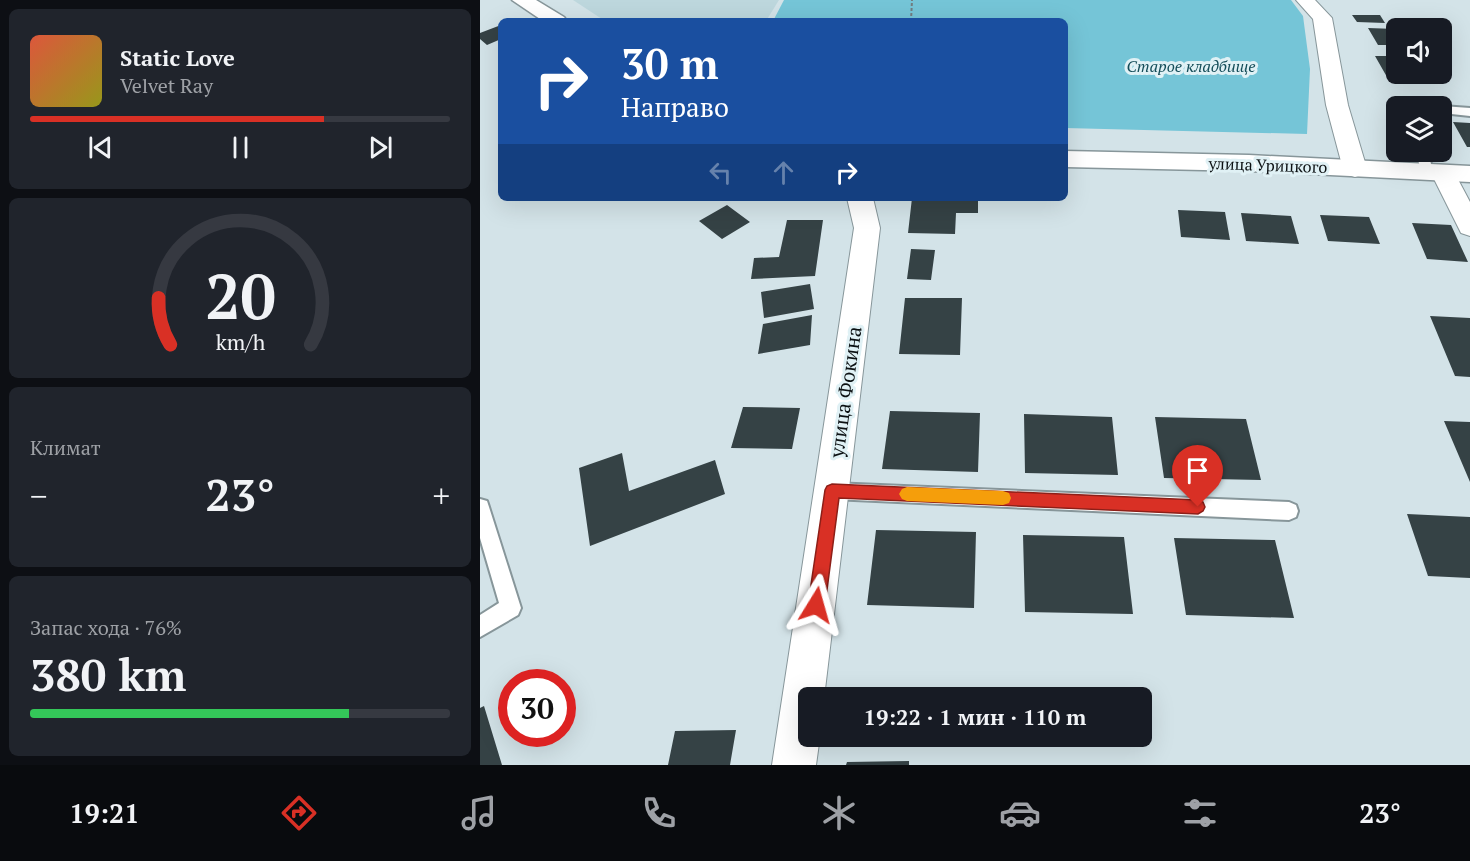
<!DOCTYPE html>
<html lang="ru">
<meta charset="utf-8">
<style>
:root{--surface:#171b24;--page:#20242c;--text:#f1f3f6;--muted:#9ea1a6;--line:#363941;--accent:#d93025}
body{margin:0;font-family:"PT Serif",serif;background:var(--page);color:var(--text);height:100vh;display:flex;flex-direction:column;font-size:22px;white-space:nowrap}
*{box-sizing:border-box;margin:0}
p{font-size:20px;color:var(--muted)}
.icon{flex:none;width:33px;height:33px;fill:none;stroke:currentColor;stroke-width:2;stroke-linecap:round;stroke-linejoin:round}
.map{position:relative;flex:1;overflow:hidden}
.drawer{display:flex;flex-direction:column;gap:9px;padding:9px;background:#0d0f14;width:480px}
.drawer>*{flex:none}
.top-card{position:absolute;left:18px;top:18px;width:570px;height:183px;border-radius:9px;box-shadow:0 6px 24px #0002;background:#1a4fa0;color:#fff;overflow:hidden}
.controls{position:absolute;left:906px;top:18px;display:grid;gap:12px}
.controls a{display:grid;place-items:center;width:66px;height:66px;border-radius:9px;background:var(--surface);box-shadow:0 6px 24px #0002;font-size:30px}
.speed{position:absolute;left:18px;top:669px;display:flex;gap:12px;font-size:30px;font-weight:700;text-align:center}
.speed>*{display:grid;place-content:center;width:78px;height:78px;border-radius:50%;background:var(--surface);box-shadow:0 6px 24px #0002;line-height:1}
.speed .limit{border:9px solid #d22;background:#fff;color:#111}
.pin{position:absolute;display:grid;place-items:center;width:51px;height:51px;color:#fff;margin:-62px -26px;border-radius:50% 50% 50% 0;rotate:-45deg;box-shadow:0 0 6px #0007}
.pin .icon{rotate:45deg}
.me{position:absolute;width:66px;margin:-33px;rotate:8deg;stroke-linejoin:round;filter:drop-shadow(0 0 4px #0008)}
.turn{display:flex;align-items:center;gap:21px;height:126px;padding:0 24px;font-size:27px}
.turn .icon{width:78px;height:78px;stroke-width:2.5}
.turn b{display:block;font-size:42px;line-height:51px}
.lanes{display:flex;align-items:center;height:57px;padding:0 24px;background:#0003;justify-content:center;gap:30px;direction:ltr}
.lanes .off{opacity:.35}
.big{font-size:45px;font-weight:800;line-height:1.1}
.drawer .card{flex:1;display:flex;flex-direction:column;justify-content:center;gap:9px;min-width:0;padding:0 21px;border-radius:9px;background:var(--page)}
.drawer .dial{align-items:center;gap:0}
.dial svg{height:156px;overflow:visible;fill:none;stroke:var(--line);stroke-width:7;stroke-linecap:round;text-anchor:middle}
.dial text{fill:var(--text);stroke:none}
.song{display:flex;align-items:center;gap:18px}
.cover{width:72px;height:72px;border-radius:9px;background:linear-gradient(135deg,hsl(10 70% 55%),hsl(60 70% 35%))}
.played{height:6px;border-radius:3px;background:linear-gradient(90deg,var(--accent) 70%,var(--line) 70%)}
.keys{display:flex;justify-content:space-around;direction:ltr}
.heat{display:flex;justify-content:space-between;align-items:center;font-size:33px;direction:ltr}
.charge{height:9px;border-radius:4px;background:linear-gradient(90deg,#34c759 76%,var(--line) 0)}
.trip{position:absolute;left:318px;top:687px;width:354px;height:60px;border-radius:9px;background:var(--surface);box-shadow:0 6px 24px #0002;font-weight:800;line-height:60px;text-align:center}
.tab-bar{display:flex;height:96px;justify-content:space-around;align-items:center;background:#090b0e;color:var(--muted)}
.tab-bar .icon{width:42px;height:42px}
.tab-bar .current{color:var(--accent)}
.tab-bar b{font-size:27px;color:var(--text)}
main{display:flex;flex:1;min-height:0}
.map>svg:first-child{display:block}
.built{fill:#bdd7dd}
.green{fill:#75c5d7}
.building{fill:#354245}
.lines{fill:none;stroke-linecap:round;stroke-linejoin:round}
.service-casing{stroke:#87969a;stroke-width:4}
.minor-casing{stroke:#87969a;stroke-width:2}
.tertiary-casing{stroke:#87969a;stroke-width:3}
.path{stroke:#727d80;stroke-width:2;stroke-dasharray:3 2;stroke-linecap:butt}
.service{fill:#fff;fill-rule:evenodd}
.minor{fill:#fff;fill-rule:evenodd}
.tertiary{fill:#fff;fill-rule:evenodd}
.route{fill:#d93025;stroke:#8d1f18;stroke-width:1.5}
.slow{fill:#f59e0b}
.labels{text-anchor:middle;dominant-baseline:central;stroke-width:6;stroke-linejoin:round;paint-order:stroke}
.far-park-label{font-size:16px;font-style:italic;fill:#144d59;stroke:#e0f1f5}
.far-street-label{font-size:16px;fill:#0c1113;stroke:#e0f1f5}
.street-label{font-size:20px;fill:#0c1113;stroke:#e0f1f5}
</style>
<main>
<section class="drawer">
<div class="card">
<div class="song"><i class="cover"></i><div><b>Static Love</b><p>Velvet Ray</p></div></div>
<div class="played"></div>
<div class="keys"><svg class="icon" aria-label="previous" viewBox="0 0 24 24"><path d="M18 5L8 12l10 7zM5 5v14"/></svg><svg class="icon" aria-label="pause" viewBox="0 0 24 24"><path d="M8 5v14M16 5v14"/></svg><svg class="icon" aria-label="next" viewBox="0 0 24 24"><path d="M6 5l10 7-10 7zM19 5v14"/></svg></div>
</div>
<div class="card dial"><svg viewBox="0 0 100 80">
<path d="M14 69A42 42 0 1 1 86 69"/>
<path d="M14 69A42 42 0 0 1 8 45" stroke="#d93025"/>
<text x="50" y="56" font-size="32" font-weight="700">20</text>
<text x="50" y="72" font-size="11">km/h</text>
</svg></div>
<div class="card"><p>Климат</p>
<div class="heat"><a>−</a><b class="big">23°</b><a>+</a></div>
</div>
<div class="card"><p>Запас хода · 76%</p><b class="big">380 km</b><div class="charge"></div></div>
</section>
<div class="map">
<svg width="990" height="765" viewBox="0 0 990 765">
<rect width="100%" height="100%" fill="#d3e3e8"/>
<path class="built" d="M93 0H299L286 21H125Z"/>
<path class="green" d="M304 0H811L823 16 830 69 827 134 585 128V21H293Z"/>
<path class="building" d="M872 15H900L905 23 877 22Z
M21 25V39L7 45 0 39V33Z
M888 28 916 29V45H898Z
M895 56H916V74H953L956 78 907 77Z
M973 122 990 123V147H987Z
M432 198H498V213H476L475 234 428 233Z
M247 205 270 222 242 239 219 221Z
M698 210 745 212 750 240 701 237Z
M761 213 811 216 819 244 766 241Z
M840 215 889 217 900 244 848 241Z
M307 220H343L335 276 271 279 274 258 299 257Z
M932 223 971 225 988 262 947 259Z
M431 249 455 250 451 280 427 279Z
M330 284 334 309 284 318 281 292Z
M425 298H482L480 355 419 354Z
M332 315 330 345 278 354 283 324Z
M950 316 990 318V377L975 376Z
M263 407 320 408 312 449 251 448Z
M410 411 500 413 498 472 402 469Z
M544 414 632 417 638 475 545 473Z
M675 417 766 419 781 480 684 478Z
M964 421 990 422V482Z
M142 453 149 491 235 460 245 494 110 546 99 468Z
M927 514 990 517V578L948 576Z
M396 530 496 532 494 608 387 605Z
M543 535 644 537 653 614 545 612Z
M694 538 795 540 814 618 706 615Z
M4 706 22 765H0V708Z
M256 730 250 765H188L195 731Z
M429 761V765H366L367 762Z"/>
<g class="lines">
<defs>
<path id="service" d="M962 106 990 108V116L962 113Z
M936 152H948L953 172 952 175H942Z
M352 483 809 502 816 505 818 511 816 517 809 520 352 499 345 497 343 491 345 485Z
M0 499 7 501 9 507 41 608 38 615 0 637V615L19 603 0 538Z"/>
<path id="minor" d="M816 0H835L852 18 868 105 887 169 884 174 875 177 866 174 863 169 846 105 833 19Z
M963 165 972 168 990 202V236L981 233 951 173 954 168Z
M367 198H393L400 228 344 698H328V736H340L336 765H292L374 228Z"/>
<path id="tertiary" d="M32 0H56L84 17 87 21H63Z
M585 151 769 155 990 166V182L769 171 585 167Z"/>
</defs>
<use href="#service" class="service-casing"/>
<use href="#minor" class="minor-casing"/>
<use href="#tertiary" class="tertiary-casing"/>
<path class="path" d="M431 21 432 0"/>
<use href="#service" class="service"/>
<use href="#minor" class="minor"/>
<use href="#tertiary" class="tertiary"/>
</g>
<path class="route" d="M352 484 718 500 723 502 725 507 723 511 718 514 359 498 345 605 342 611 336 613 330 611 328 605 345 490 347 486Z"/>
<path class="slow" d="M427 487 523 491 529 493 531 498 529 503 523 505 427 501 422 499 419 494 422 489Z"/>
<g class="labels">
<g class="far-park-label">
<text x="711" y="66">Старое кладбище</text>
</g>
<g class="far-street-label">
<text transform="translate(788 165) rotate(2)">улица Урицкого</text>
</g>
<g class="street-label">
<text transform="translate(365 392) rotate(-82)">улица Фокина</text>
</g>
</g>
</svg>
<div class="controls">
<a><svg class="icon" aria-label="sound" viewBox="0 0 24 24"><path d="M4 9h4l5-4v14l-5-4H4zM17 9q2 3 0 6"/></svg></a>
<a><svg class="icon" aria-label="layers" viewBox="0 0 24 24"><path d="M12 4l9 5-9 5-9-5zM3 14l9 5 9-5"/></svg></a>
</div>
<div class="speed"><div class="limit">30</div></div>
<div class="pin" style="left:718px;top:507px;background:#d93025"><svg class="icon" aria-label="arrive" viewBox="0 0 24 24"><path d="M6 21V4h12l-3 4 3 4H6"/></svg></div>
<svg class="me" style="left:336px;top:605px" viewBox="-20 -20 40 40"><path d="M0-17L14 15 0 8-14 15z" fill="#d93025" stroke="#fff" stroke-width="4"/></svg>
<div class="trip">19:22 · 1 мин · 110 m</div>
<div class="top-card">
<div class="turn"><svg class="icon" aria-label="right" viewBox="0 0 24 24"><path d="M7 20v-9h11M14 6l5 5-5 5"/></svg><div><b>30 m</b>Направо</div></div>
<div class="lanes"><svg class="icon off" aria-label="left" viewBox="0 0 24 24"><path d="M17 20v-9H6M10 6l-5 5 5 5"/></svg><svg class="icon off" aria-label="ahead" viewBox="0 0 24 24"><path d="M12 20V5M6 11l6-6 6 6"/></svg><svg class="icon" aria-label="right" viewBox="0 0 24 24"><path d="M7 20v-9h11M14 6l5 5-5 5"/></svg></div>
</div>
</div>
</main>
<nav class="tab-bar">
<b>19:21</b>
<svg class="icon current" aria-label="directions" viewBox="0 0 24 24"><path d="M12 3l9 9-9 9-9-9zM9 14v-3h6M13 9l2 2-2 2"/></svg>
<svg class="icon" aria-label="music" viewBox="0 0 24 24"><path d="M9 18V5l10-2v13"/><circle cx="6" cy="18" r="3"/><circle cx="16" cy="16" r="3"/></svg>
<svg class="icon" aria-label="phone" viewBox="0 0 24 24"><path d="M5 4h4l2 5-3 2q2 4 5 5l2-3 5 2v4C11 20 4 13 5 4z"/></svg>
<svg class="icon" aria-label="climate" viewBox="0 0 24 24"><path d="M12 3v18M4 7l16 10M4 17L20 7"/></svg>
<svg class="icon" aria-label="car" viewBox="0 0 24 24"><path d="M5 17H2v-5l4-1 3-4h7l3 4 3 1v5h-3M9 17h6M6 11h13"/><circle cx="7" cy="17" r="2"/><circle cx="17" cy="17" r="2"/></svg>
<svg class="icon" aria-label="filters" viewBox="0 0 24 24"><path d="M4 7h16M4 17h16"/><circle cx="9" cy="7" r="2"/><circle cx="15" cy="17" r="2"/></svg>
<b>23°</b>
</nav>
